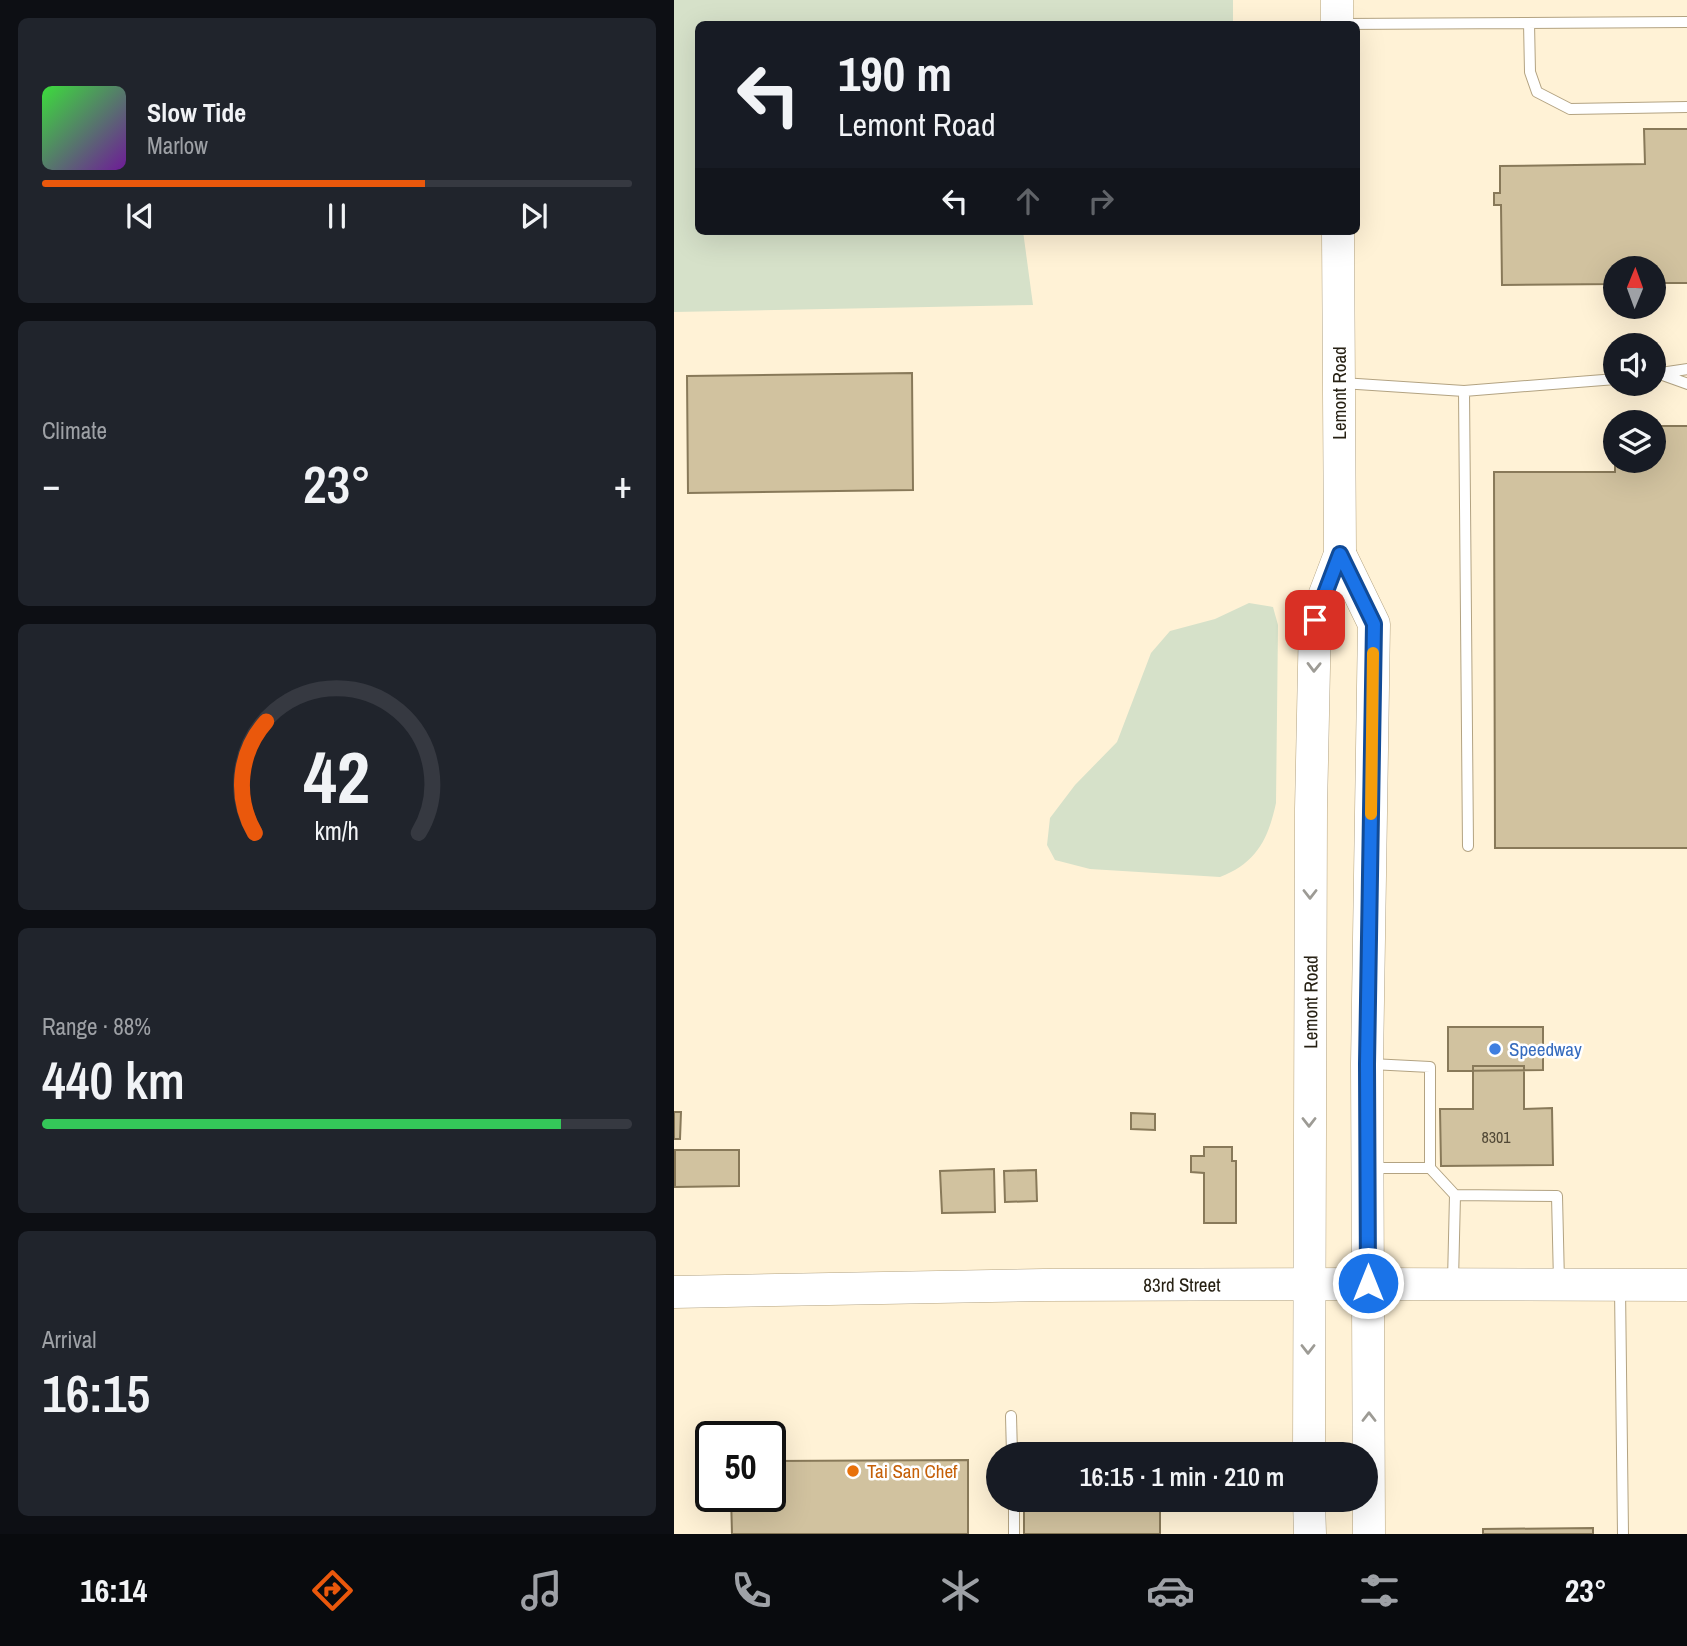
<!DOCTYPE html>
<meta charset="utf-8">
<style>
:root{--surface:#171b24;--page:#20242c;--text:#f1f3f6;--muted:#9ea1a6;--line:#363941;--accent:#ea580c}
body{margin:0;font-family:"Archivo Narrow",sans-serif;background:var(--page);color:var(--text);height:100vh;display:flex;flex-direction:column;font-size:26px;white-space:nowrap}
*{box-sizing:border-box;margin:0}
p{font-size:23px;color:var(--muted)}
.icon{flex:none;width:38px;height:38px;fill:none;stroke:currentColor;stroke-width:2;stroke-linecap:round;stroke-linejoin:round}
.map{position:relative;flex:1;overflow:hidden}
.panel{display:flex;flex-direction:column;gap:18px;padding:18px;background:#0d0f14;width:674px}
.panel>*{flex:none}
.top-card{position:absolute;left:21px;top:21px;width:665px;height:214px;border-radius:10px;box-shadow:0 7px 28px #0002;background:#171b24;color:var(--text);overflow:hidden}
.needle{width:46px;rotate:1deg}
.fabs{position:absolute;left:929px;top:256px;display:grid;gap:14px}
.fabs a{display:grid;place-items:center;width:63px;height:63px;border-radius:50%;background:var(--surface);box-shadow:0 7px 28px #0002;font-size:35px}
.speed{position:absolute;left:21px;top:1421px;display:flex;gap:14px;font-size:35px;font-weight:700;text-align:center}
.speed>*{display:grid;place-content:center;width:91px;height:91px;border-radius:50%;background:var(--surface);box-shadow:0 7px 28px #0002;line-height:1}
.speed .limit{border:4px solid #111;border-radius:10px;background:#fff;color:#111}
.pin{position:absolute;display:grid;place-items:center;width:60px;height:60px;color:#fff;margin:-30px;border-radius:14px;box-shadow:0 4px 10px #0006}
.me{position:absolute;width:77px;margin:-38px;rotate:0deg;stroke-linejoin:round;filter:drop-shadow(0 0 5px #0008)}
.turn{display:flex;align-items:center;gap:24px;height:147px;padding:0 28px;font-size:32px}
.turn .icon{width:91px;height:91px;stroke-width:2.5}
.turn b{display:block;font-size:49px;line-height:60px}
.lanes{display:flex;align-items:center;height:66px;padding:0 28px;background:#0003;justify-content:center;gap:35px;direction:ltr}
.lanes .off{opacity:.35}
.big{font-size:52px;font-weight:600;line-height:1.1}
.panel .card{flex:1;display:flex;flex-direction:column;justify-content:center;gap:10px;min-width:0;padding:0 24px;border-radius:10px;background:var(--page)}
.panel .dial{align-items:center;gap:0}
.dial svg{height:182px;overflow:visible;fill:none;stroke:var(--line);stroke-width:7;stroke-linecap:round;text-anchor:middle}
.dial text{fill:var(--text);stroke:none}
.song{display:flex;align-items:center;gap:21px}
.cover{width:84px;height:84px;border-radius:10px;background:linear-gradient(135deg,hsl(120 70% 55%),hsl(280 70% 35%))}
.played{height:7px;border-radius:4px;background:linear-gradient(90deg,var(--accent) 65%,var(--line) 65%)}
.keys{display:flex;justify-content:space-around;direction:ltr}
.heat{display:flex;justify-content:space-between;align-items:center;font-size:38px;direction:ltr}
.charge{height:10px;border-radius:5px;background:linear-gradient(90deg,#34c759 88%,var(--line) 0)}
.trip{position:absolute;left:312px;top:1442px;width:392px;height:70px;border-radius:35px;background:var(--surface);box-shadow:0 7px 28px #0002;font-weight:600;line-height:70px;text-align:center}
.tab-bar{display:flex;height:112px;justify-content:space-around;align-items:center;background:#090b0e;color:var(--muted)}
.tab-bar .icon{width:49px;height:49px}
.tab-bar .active{color:var(--accent)}
.tab-bar b{font-size:32px;color:var(--text)}
main{display:flex;flex:1;min-height:0}
.map>svg:first-child{display:block}
.green{fill:#d6e1c9}
.building{fill:#d1c29f;stroke:#887959;stroke-width:2}
.lines{fill:none;stroke-linecap:round;stroke-linejoin:round}
.lane-casing{stroke:#b3a382;stroke-width:12}
.secondary-casing{stroke:#b3a382;stroke-width:33}
.lane{stroke:#fff;stroke-width:10}
.secondary{stroke:#fff;stroke-width:32}
.oneway{stroke:#9d9b95}
.route-casing{stroke:#114b97;stroke-width:18}
.route{stroke:#1a73e8;stroke-width:12}
.slow{stroke:#f59e0b;stroke-width:12}
.shop-dot{fill:#3f7fe0;stroke:#fff;stroke-width:2.5}
.food-dot{fill:#e8710a;stroke:#fff;stroke-width:2.5}
.labels{text-anchor:middle;dominant-baseline:central;stroke-width:5;stroke-linejoin:round;paint-order:stroke}
.number-label{font-size:16px;fill:#514836}
.street-label{font-size:19px;fill:#262013;stroke:#fff}
.shop-label{font-size:19px;fill:#366cbe;stroke:#fff;text-anchor:start}
.food-label{font-size:19px;fill:#c56008;stroke:#fff;text-anchor:start}
</style>
<main>
<section class="panel">
<div class="card">
<div class="song"><i class="cover"></i><div><b>Slow Tide</b><p>Marlow</p></div></div>
<div class="played"></div>
<div class="keys"><svg class="icon" aria-label="previous" viewBox="0 0 24 24"><path d="M18 5L8 12l10 7zM5 5v14"/></svg><svg class="icon" aria-label="pause" viewBox="0 0 24 24"><path d="M8 5v14M16 5v14"/></svg><svg class="icon" aria-label="next" viewBox="0 0 24 24"><path d="M6 5l10 7-10 7zM19 5v14"/></svg></div>
</div>
<div class="card"><p>Climate</p>
<div class="heat"><a>−</a><b class="big">23°</b><a>+</a></div>
</div>
<div class="card dial"><svg viewBox="0 0 100 80">
<path d="M14 69A42 42 0 1 1 86 69"/>
<path d="M14 69A42 42 0 0 1 19 20" stroke="#ea580c"/>
<text x="50" y="56" font-size="32" font-weight="700">42</text>
<text x="50" y="72" font-size="11">km/h</text>
</svg></div>
<div class="card"><p>Range · 88%</p><b class="big">440 km</b><div class="charge"></div></div>
<div class="card"><p>Arrival</p><b class="big">16:15</b></div>
</section>
<div class="map">
<svg width="1014" height="1534" viewBox="0 0 1014 1534">
<rect width="100%" height="100%" fill="#fff2d6"/>
<path class="green" d="M0 0H559V24H24V231H349L359 305 0 312Z
M575 603 599 607 604 625 602 803C594 840 582 863 546 877L416 869 381 860 373 845 376 818 401 785 443 742 477 653 496 631 541 619Z"/>
<path class="building" d="M970 129H1014V283H980V268H942V284L828 285 827 205H820V193H826V166L971 164Z
M238 373 239 490 14 493 13 376Z
M941 426 942 460H980V426H1014V848H821L820 472H941Z
M774 1027H869V1070L774 1071Z
M799 1066H850V1109L878 1108 879 1165 767 1166 766 1109H799Z
M0 1112H7L6 1139H0Z
M457 1113 481 1114V1130L457 1129Z
M530 1147H558V1161H562V1223H530V1173L517 1172V1156H530Z
M1 1150H65V1186L1 1187Z
M320 1169 321 1212 268 1213 266 1171Z
M362 1170 363 1201 331 1202 330 1171Z
M460 1450H492V1454H460Z
M294 1460V1534H58L57 1496H96V1461Z
M350 1500H486V1534H350Z
M919 1528V1534H809V1529Z"/>
<g class="lines">
<defs>
<path id="lane" d="M855 23 856 72 863 92 896 109 1014 107
M666 24 1014 22
M980 374 1014 369
M986 374 1014 384
M668 383 790 391 942 379
M790 391 794 846
M697 1064 756 1067V1168L781 1195
M696 1168H756
M779 1281 781 1195 883 1196 885 1282
M946 1288 949 1534
M337 1416 338 1454
M340 1500V1534"/>
<g id="secondary">
<path d="M663 0V24"/>
<path d="M666 554 700 624 693 1064 695 1534"/>
<path id="s1" d="M0 1292 370 1285 694 1284 1014 1285"/>
<path id="s2" d="M635 1454 637 809 641 620 666 554 664 231"/>
<path d="M635 1500 636 1534"/>
</g>
</defs>
<use href="#lane" class="lane-casing"/>
<use href="#secondary" class="secondary-casing"/>
<use href="#lane" class="lane"/>
<use href="#secondary" class="secondary"/>
</g>
<defs><path id="oneway-chevron" d="M-2-3.5L2.5 0L-2 3.5" fill="none" stroke-width="1.6" stroke-linecap="round" stroke-linejoin="round" transform="scale(1.75)"/></defs>
<g class="oneway">
<use href="#oneway-chevron" transform="translate(640 667) rotate(91)"/>
<use href="#oneway-chevron" transform="translate(636 894) rotate(90)"/>
<use href="#oneway-chevron" transform="translate(635 1122) rotate(90)"/>
<use href="#oneway-chevron" transform="translate(634 1349) rotate(90)"/>
<use href="#oneway-chevron" transform="translate(695 1417) rotate(-90)"/>
</g>
<g class="lines">
<defs>
<path id="route" d="M641 620 666 554 700 624 693 1064 694 1283"/>
</defs>
<use href="#route" class="route-casing"/>
<use href="#route" class="route"/>
<path class="slow" d="M697 814 699 653"/>
</g>
<circle class="shop-dot" cx="821" cy="1049" r="7"/>
<circle class="food-dot" cx="179" cy="1471" r="7"/>
<g class="labels">
<g class="number-label">
<text x="822" y="1137">8301</text>
</g>
<g class="street-label">
<text transform="translate(665 393) rotate(-90)">Lemont Road</text>
<text stroke="none"><textPath href="#s2" startOffset="452">Lemont Road</textPath></text>
<text stroke="none"><textPath href="#s1" startOffset="508">83rd Street</textPath></text>
</g>
<g class="shop-label">
<text x="835" y="1049">Speedway</text>
</g>
<g class="food-label">
<text x="193" y="1471">Tai San Chef</text>
</g>
</g>
</svg>
<div class="fabs">
<a><svg class="needle" viewBox="-14 -14 28 28"><path d="M0-13l5 13h-10z" fill="#e53935"/><path d="M0 13l5-13h-10z" fill="#9ea1a6"/></svg></a>
<a><svg class="icon" aria-label="sound" viewBox="0 0 24 24"><path d="M4 9h4l5-4v14l-5-4H4zM17 9q2 3 0 6"/></svg></a>
<a><svg class="icon" aria-label="layers" viewBox="0 0 24 24"><path d="M12 4l9 5-9 5-9-5zM3 14l9 5 9-5"/></svg></a>
</div>
<div class="speed"><div class="limit">50</div></div>
<div class="pin" style="left:641px;top:620px;background:#d93025"><svg class="icon" aria-label="arrive" viewBox="0 0 24 24"><path d="M6 21V4h12l-3 4 3 4H6"/></svg></div>
<svg class="me" style="left:694px;top:1283px" viewBox="-20 -20 40 40"><circle r="17" fill="#1a73e8" stroke="#fff" stroke-width="3"/><path d="M0-11L8 9 0 5-8 9z" fill="#fff"/></svg>
<div class="trip">16:15 · 1 min · 210 m</div>
<div class="top-card">
<div class="turn"><svg class="icon" aria-label="left" viewBox="0 0 24 24"><path d="M17 20v-9H6M10 6l-5 5 5 5"/></svg><div><b>190 m</b>Lemont Road</div></div>
<div class="lanes"><svg class="icon" aria-label="left" viewBox="0 0 24 24"><path d="M17 20v-9H6M10 6l-5 5 5 5"/></svg><svg class="icon off" aria-label="ahead" viewBox="0 0 24 24"><path d="M12 20V5M6 11l6-6 6 6"/></svg><svg class="icon off" aria-label="right" viewBox="0 0 24 24"><path d="M7 20v-9h11M14 6l5 5-5 5"/></svg></div>
</div>
</div>
</main>
<nav class="tab-bar">
<b>16:14</b>
<svg class="icon active" aria-label="directions" viewBox="0 0 24 24"><path d="M12 3l9 9-9 9-9-9zM9 14v-3h6M13 9l2 2-2 2"/></svg>
<svg class="icon" aria-label="music" viewBox="0 0 24 24"><path d="M9 18V5l10-2v13"/><circle cx="6" cy="18" r="3"/><circle cx="16" cy="16" r="3"/></svg>
<svg class="icon" aria-label="phone" viewBox="0 0 24 24"><path d="M5 4h4l2 5-3 2q2 4 5 5l2-3 5 2v4C11 20 4 13 5 4z"/></svg>
<svg class="icon" aria-label="climate" viewBox="0 0 24 24"><path d="M12 3v18M4 7l16 10M4 17L20 7"/></svg>
<svg class="icon" aria-label="car" viewBox="0 0 24 24"><path d="M5 17H2v-5l4-1 3-4h7l3 4 3 1v5h-3M9 17h6M6 11h13"/><circle cx="7" cy="17" r="2"/><circle cx="17" cy="17" r="2"/></svg>
<svg class="icon" aria-label="filters" viewBox="0 0 24 24"><path d="M4 7h16M4 17h16"/><circle cx="9" cy="7" r="2"/><circle cx="15" cy="17" r="2"/></svg>
<b>23°</b>
</nav>
